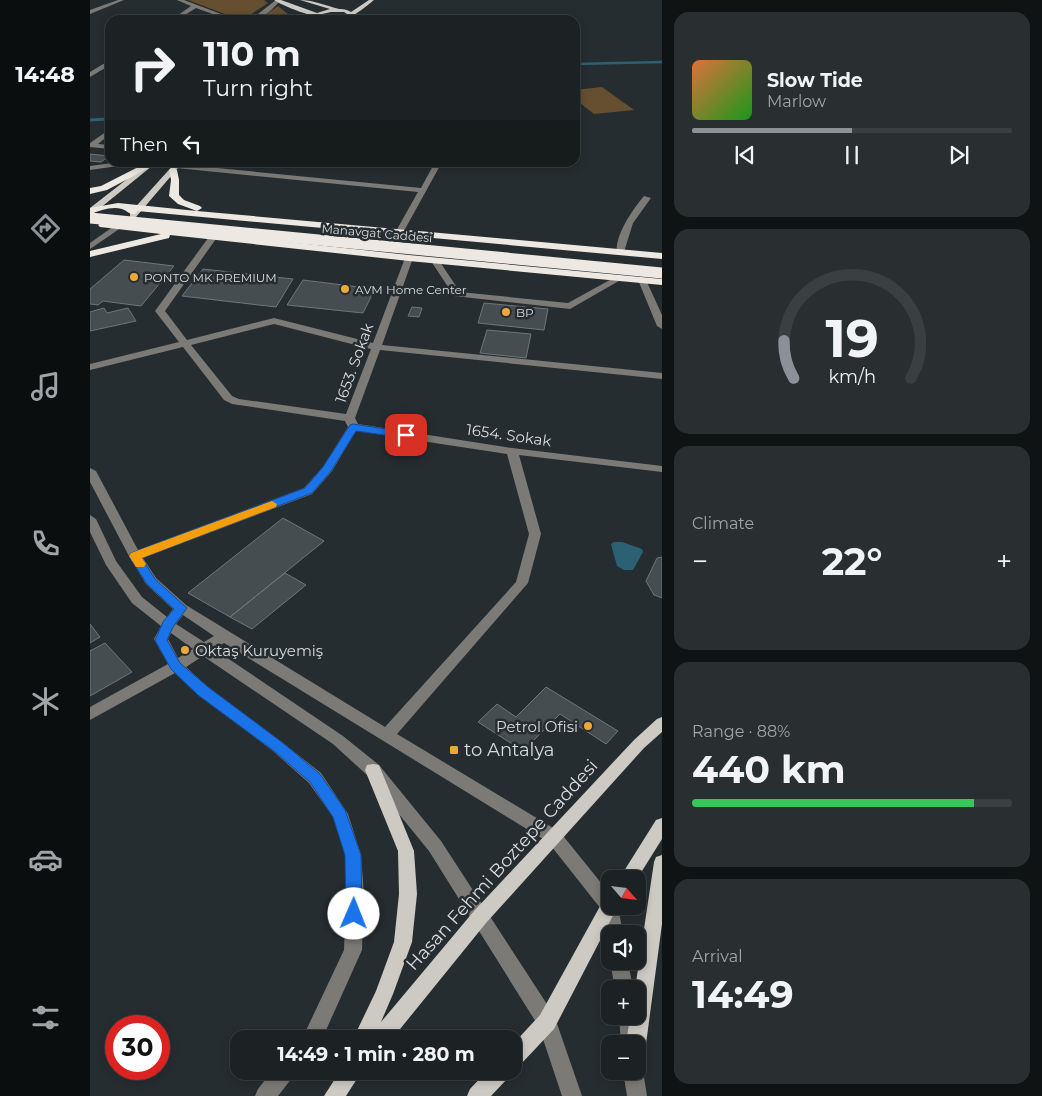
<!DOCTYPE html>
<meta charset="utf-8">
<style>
:root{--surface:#1c2224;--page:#292f31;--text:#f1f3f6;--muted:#a0a4a6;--line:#3a3f41;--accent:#8c9099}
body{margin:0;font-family:Montserrat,sans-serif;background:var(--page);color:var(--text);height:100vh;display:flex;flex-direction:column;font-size:19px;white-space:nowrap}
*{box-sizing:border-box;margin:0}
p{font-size:16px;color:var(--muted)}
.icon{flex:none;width:28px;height:28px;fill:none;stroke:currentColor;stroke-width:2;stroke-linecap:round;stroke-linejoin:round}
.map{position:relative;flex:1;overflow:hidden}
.details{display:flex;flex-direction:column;gap:12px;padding:12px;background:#0f1314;width:380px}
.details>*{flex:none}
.top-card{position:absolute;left:15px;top:15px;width:475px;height:152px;border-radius:15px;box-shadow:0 2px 8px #0003,0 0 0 1px var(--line);background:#1c2224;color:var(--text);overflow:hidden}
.needle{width:32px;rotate:118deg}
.buttons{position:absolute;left:511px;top:870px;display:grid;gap:10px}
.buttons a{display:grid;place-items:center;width:45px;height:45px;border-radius:10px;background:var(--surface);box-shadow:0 2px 8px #0003,0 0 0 1px var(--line);font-size:25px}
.speed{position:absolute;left:15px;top:1015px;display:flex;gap:10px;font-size:25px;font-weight:700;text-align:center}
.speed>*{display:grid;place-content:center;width:65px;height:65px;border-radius:50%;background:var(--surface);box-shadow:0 2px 8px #0003,0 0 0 1px var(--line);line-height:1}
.speed .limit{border:8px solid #d22;background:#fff;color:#111}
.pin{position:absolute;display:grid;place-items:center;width:42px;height:42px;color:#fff;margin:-21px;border-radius:10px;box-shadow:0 2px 8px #0006}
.me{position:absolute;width:55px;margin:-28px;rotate:1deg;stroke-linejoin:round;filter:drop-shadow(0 0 4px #0008)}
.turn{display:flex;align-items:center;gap:18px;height:105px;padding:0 15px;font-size:22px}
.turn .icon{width:65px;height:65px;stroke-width:2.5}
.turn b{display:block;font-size:35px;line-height:42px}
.then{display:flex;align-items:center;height:48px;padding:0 15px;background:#0003;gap:10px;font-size:19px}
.big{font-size:38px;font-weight:700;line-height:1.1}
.details .tile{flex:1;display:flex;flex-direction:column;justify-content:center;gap:8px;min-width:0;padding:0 18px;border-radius:15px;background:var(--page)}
.details .dial{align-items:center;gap:0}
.dial svg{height:130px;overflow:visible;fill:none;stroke:var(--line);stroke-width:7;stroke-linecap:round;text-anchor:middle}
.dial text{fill:var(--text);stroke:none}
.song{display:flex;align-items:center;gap:15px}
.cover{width:60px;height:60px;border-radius:8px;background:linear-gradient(135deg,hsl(20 70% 55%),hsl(120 70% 35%))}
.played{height:5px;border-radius:2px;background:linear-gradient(90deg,var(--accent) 50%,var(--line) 50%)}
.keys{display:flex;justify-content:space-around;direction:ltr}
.heat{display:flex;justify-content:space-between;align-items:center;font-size:28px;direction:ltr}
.charge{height:8px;border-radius:4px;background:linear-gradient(90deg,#34c759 88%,var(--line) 0)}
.trip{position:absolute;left:140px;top:1030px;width:292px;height:50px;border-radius:15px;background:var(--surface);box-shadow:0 2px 8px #0003,0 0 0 1px var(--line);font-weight:700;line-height:50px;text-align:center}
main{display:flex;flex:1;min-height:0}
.tabs{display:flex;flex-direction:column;width:90px;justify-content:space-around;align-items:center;background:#0b0e0e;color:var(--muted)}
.tabs .icon{width:35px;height:35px}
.tabs .current{color:var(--accent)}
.tabs b{font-size:22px;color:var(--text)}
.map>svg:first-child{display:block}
.green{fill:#654f30}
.water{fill:#2c6174}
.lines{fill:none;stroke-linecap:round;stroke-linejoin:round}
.stream-far1{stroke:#2c6174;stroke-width:2.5}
.stream{stroke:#2c6174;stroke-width:3}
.building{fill:#464d51;stroke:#6e7679}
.minor{fill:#7c7a77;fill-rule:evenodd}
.major{fill:#cdc9c3;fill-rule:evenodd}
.highway{fill:#eee8e2;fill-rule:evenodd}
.highway-bridge{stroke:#eee8e2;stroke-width:11}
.route{fill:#1a73e8;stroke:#114b97}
.slow{fill:#f59e0b}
.poi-dot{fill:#eca93a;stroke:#262d30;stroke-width:2}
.labels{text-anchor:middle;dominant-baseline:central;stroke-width:5;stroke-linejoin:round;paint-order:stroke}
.far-street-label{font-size:12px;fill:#d7dcdd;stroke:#262d30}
.far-poi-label{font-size:12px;fill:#d7dcdd;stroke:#262d30;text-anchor:start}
.street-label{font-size:15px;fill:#d7dcdd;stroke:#262d30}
.poi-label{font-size:15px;fill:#d7dcdd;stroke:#262d30;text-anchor:start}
.near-poi-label{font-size:18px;fill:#d7dcdd;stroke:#262d30;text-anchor:start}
.near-street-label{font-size:18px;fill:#d7dcdd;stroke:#262d30}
</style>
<main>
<nav class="tabs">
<b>14:48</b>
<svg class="icon current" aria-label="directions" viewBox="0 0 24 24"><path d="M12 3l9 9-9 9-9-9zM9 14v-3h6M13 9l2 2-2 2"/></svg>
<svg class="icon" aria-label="music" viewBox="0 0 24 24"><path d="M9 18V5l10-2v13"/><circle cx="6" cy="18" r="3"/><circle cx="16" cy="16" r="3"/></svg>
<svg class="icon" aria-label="phone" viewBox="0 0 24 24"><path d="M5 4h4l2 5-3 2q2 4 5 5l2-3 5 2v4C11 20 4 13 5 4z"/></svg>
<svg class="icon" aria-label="climate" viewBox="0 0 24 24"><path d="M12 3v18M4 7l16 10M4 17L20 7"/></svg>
<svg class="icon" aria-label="car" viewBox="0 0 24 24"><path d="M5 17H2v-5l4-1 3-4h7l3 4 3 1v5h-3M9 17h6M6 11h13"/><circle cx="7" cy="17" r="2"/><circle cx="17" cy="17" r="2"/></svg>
<svg class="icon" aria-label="filters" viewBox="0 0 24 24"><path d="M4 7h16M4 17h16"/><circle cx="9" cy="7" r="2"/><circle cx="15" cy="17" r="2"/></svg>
</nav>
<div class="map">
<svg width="572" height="1096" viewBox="0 0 572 1096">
<rect width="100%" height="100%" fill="#262d30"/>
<path class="green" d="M98 0H174L178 3 154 19H148Z
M188 6 199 15 202 20H168Z
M512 87 544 110 504 114 485 99V90Z"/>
<path class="water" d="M524 542H532L552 549 553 552 543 570H534L527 566 521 544Z"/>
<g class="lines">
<path class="stream-far1" d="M485 64 572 62"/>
<path class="stream" d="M0 120 19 119"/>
</g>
<path class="building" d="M0 154 19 156 11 162 0 161Z
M34 260 84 266 51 306 13 301 8 305 0 304V289Z
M113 269 203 279 186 307 92 296Z
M213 280 269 287 279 291 281 297 273 313 197 305Z
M394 303 458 309 454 330 388 323Z
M322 307 332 308 329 317 318 316Z
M14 308 17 313 38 308 46 321 0 331V312Z
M397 330 441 334 436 358 390 353Z
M193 518 234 541 140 617 98 593Z
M572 557V598L564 595 556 581 567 558Z
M195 573 216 585 162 629 140 617Z
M0 624 10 637 0 643Z
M15 643 42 672 0 696V651Z
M456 687 528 731 516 744 470 714 433 751 388 722 407 704 426 717Z"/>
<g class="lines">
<path class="minor" d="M28 0H34L0 14V10Z
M87 0H94L147 20H139L106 8 87 20H81L101 6Z
M186 0 190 1C183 9 172 20 160 20Z
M20 60V65L0 77V72Z
M20 129V134L8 144 20 145V149L0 147V143Z
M30 162H56L0 170V166Z
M345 162H352L314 231 310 233 306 231 328 192 86 168 82 166 86 164 331 188Z
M554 196 561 198 543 223 534 252 527 254C524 236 543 209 554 196Z
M34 219 41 221 0 249V243Z
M121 234 128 236 75 311 97 340 184 318 283 343 315 258 319 255 323 258 292 345 572 373V379L290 350 265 418 268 424 422 448 572 466V472L429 455 451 534 438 583 307 734 470 832 520 894V906H528L533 934H520V941L518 940 511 909 458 842 134 643 124 649 253 736 289 765 351 841 464 1015 492 1096H472L449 1027 339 851 277 775 243 744 113 656 96 667 118 687 193 743 231 773 258 814 271 855 274 895 272 950 232 1039H212L254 950 256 895 255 855 243 817 219 783 183 751 108 695 85 673 0 720V707L78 664 64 639 71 626 42 603 16 565 0 532V515L6 519 26 561 52 597 77 617 83 609 56 584 39 556 0 482V468L6 471 48 550 214 488 233 467 258 427 255 421 142 404 134 400 93 347 0 370V364L89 342 65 311ZM184 324 281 349 256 414 149 399 142 396 101 345ZM266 431 417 454 439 534 426 582 295 727 96 605 66 578 53 558 222 494 242 471ZM93 615 124 636 114 642 86 624ZM81 633 103 649 88 658 78 639Z
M342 259H348L370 292 478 303 527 276 534 278 480 309 364 296 341 261Z
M552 277 556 280 572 315V329L567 326 548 280Z
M520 961H538L543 989H525Z
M529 1016H548L550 1041 548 1046V1044H531Z
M548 1063 553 1071 557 1096H537L533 1071H548Z
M182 1071H205L202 1078 188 1096H165L168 1089Z"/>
<path class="major" d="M184 0H191L227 13 240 9 210 0C222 0 235 5 245 8 251 10 255 8 261 12L279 0H284C279 4 261 19 255 19 236 22 200 10 184 0ZM241 12H254L257 14 244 17 232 14Z
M59 162H67L4 213H0V208Z
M86 162H93L46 217H40V213Z
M572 717V732L554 748 396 923 302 1039H263L286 991 304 942 309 894 308 851 275 770 277 765 283 764 289 765 324 851 327 894 322 942 303 994 291 1022 384 911 544 740 567 719Z
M572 818V839L547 879H529L566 820Z
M572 855V924L556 1044 553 1051 548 1053V1044H536L540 1016H548V989H545L564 862 566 857Z
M520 897V906H528L464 1029 431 1064 424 1067V1043L450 1015 514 899Z
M250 1071H272L256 1096H234Z
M397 1071H421L418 1078 401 1096H377L380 1089Z"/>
<path class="highway" d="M58 162 66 164 17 190 0 194V188L11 186Z
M83 167 87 170 89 180V195L94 200 110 206 112 208 107 211 572 253V259L47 211 46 214C39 215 38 211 32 209 21 206 10 211 0 214V208L28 203 107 211 88 204 79 196 81 180 79 170Z
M13 222 319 255 572 279V285L319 261 80 235 79 238 0 257V251L71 234 10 227 8 225Z"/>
<path class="highway-bridge" d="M0 218 572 273"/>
</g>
<path class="route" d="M263 424 316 432 321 435 316 438 266 431 241 471 222 493 52 558 65 579 97 608 83 627 77 640 90 663 118 687 193 743 230 774 255 810 271 855 272 914 270 919 264 921 259 919 256 914 255 855 243 817 220 782 184 751 108 695 81 669 65 640 73 622 84 609 57 584 39 556 41 553 215 488 233 467 260 425Z"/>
<path class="slow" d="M182 501 187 504 186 507 52 558 56 564 54 567H46L39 556 41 553Z"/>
<g class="poi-dot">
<circle cx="44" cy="277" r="5"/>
<circle cx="255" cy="289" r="5"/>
<circle cx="416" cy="312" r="5"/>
<circle cx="95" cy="650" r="5"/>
<circle cx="498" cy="726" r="5"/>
<rect x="359" y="745" width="10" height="10" rx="2.5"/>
</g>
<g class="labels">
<g class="far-street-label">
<text transform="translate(287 233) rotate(5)">Manavgat Caddesi</text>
</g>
<g class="far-poi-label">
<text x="54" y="277">PONTO MK PREMIUM</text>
<text x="265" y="289">AVM Home Center</text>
<text x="426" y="312">BP</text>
</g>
<g class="street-label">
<text transform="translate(264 363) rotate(-70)">1653. Sokak</text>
<text transform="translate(419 435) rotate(8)">1654. Sokak</text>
</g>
<g class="poi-label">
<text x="105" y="650">Oktaş Kuruyemiş</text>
<text x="488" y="726" text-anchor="end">Petrol Ofisi</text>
</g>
<g class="near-poi-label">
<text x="374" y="750">to Antalya</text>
</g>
<g class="near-street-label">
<text transform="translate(412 865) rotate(-48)">Hasan Fehmi Boztepe Caddesi</text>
</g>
</g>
</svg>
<div class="buttons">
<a><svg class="needle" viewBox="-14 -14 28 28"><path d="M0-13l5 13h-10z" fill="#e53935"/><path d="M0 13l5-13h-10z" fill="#a0a4a6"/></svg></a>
<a><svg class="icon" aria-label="sound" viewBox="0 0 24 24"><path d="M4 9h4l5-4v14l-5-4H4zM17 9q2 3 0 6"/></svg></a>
<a>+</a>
<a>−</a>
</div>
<div class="speed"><div class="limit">30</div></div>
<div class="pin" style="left:316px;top:435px;background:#d93025"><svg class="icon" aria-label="arrive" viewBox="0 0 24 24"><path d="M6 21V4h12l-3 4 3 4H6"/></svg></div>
<svg class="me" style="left:264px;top:914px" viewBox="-20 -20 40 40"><circle r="19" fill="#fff"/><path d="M0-13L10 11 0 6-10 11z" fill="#1a73e8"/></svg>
<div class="trip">14:49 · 1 min · 280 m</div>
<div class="top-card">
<div class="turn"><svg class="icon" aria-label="right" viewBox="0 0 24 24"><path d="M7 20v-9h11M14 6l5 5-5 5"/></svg><div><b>110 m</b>Turn right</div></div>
<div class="then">Then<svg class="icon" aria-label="left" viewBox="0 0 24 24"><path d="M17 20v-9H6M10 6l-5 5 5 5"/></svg></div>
</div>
</div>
<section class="details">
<div class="tile">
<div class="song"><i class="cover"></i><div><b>Slow Tide</b><p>Marlow</p></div></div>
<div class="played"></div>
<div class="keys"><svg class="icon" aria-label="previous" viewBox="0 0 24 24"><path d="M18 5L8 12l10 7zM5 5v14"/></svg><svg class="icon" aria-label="pause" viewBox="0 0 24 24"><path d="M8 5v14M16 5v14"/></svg><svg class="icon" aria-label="next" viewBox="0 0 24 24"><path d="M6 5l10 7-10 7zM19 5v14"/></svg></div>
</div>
<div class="tile dial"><svg viewBox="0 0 100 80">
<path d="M14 69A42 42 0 1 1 86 69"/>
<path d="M14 69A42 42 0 0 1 8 46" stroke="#8c9099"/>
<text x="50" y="56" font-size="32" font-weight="700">19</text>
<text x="50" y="72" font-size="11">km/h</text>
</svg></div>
<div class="tile"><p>Climate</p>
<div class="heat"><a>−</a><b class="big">22°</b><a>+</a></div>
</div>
<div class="tile"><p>Range · 88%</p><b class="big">440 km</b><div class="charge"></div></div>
<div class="tile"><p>Arrival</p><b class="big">14:49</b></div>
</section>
</main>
